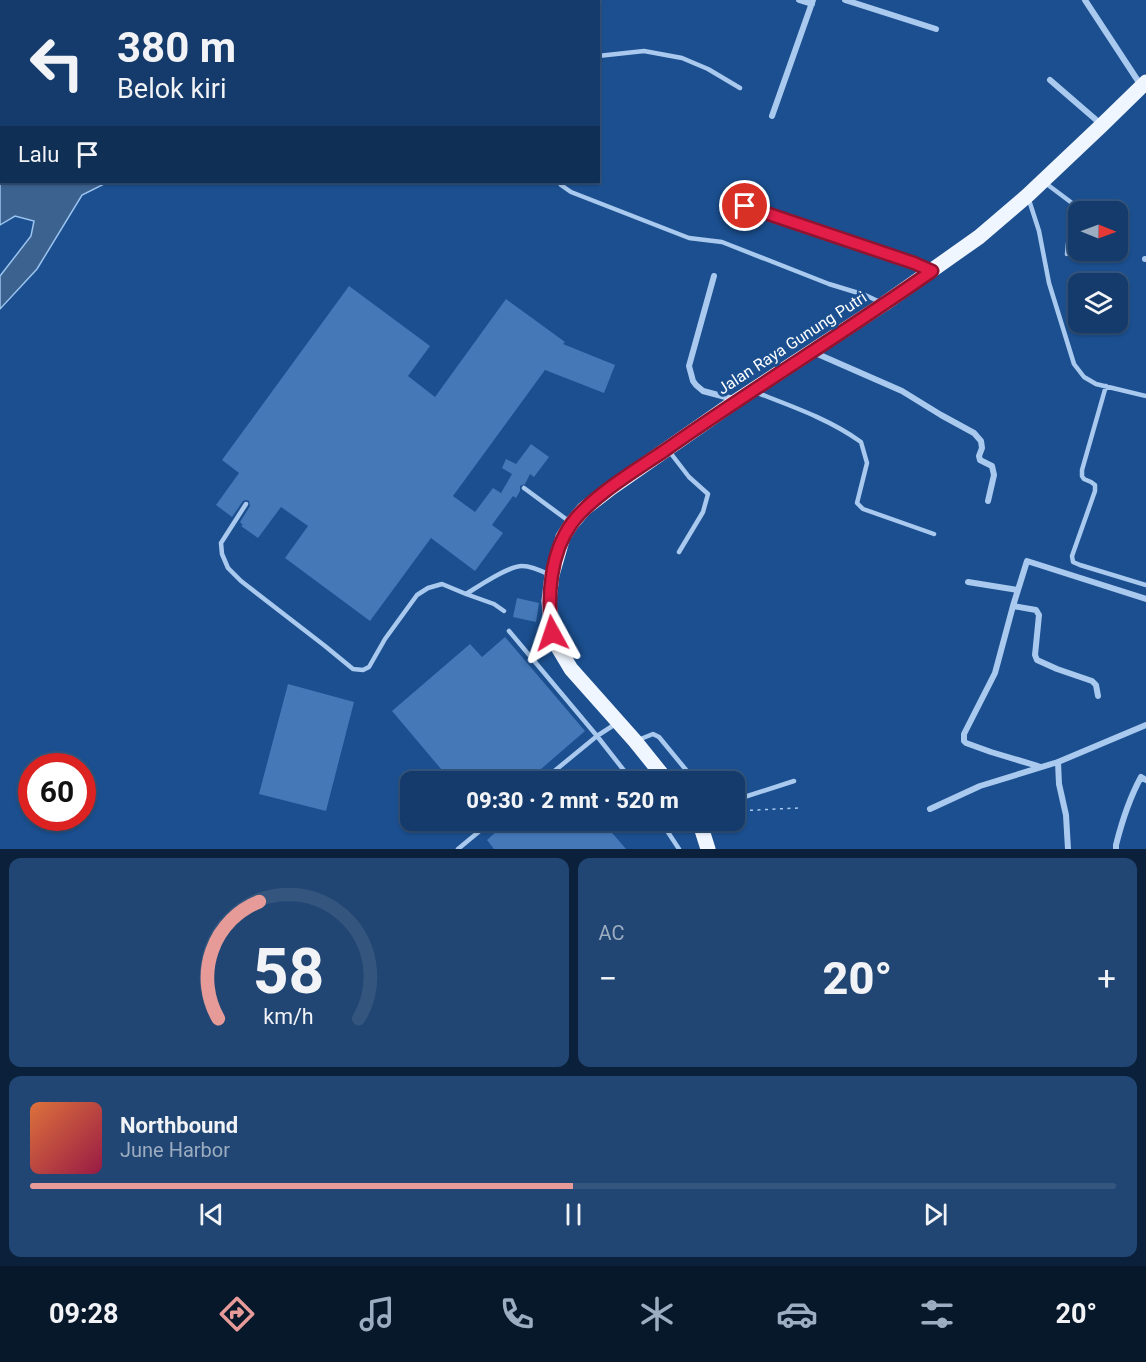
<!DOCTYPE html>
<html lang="id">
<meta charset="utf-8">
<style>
:root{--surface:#143b6b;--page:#214673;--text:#f1f3f6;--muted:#9dadc1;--line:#33557e;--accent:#e69b98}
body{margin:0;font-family:Roboto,sans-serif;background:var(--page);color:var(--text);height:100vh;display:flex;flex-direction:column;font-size:22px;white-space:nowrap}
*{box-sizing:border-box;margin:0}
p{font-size:20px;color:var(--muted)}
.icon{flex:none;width:33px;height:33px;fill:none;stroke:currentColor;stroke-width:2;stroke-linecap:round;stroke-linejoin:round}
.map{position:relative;height:849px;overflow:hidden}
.drawer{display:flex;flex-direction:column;gap:9px;padding:9px;background:#0b203b;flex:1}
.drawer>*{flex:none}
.top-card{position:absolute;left:0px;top:0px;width:600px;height:183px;box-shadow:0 2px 4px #0004,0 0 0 2px var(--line);background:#143b6b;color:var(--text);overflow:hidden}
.needle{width:39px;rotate:91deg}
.buttons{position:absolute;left:1068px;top:201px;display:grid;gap:12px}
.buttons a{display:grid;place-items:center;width:60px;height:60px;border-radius:12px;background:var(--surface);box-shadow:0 2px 4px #0004,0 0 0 2px var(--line);font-size:30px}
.speed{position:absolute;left:18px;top:753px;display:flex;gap:12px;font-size:30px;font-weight:700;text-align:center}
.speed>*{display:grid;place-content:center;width:78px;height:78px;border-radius:50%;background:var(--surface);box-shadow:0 2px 4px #0004,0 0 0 2px var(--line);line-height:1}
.speed .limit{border:9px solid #d22;background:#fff;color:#111}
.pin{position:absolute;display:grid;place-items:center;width:51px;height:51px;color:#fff;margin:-26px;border:3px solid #fff;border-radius:50%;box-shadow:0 2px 6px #0007}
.me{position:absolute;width:66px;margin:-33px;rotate:355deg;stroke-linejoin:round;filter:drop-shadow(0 0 4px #0008)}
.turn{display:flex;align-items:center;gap:21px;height:126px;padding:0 18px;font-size:27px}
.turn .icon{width:78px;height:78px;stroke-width:2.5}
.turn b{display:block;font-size:42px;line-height:51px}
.then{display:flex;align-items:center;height:57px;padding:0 18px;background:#0003;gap:12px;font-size:22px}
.big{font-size:45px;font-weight:800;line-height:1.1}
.drawer .card{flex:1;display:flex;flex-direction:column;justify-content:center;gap:9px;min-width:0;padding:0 21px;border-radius:12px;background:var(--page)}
.drawer .dial{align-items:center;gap:0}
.dial svg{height:156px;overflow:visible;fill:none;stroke:var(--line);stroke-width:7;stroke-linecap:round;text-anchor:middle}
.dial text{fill:var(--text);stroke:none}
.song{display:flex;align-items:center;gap:18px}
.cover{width:72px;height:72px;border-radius:9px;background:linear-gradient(135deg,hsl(20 70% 55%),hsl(340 70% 35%))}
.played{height:6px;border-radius:3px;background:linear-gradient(90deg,var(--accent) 50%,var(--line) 50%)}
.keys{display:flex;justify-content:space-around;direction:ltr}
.heat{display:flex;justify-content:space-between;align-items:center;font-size:33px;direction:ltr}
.drawer .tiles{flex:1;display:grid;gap:9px;grid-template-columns:1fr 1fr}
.card:last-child{grid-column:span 2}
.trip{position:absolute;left:400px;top:771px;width:345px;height:60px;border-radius:12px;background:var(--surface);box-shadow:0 2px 4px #0004,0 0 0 2px var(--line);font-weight:800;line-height:60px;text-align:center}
.tabs{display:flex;height:96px;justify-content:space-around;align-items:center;background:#08182b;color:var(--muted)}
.tabs .icon{width:42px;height:42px}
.tabs .active{color:var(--accent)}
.tabs b{font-size:27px;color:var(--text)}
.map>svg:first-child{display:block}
.water{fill:#3c6290;stroke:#9cc4f0;stroke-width:1.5}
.building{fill:#4478b7}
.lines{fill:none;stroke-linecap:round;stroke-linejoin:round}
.path{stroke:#a9c9ee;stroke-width:1.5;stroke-dasharray:3 4.5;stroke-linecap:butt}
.service{stroke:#a9c9ee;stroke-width:4.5}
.minor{stroke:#a9c9ee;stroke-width:6}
.primary{stroke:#f0f6ff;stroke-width:15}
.route-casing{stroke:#92132f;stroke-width:15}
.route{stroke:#e11d48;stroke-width:10}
.labels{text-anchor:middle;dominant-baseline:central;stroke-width:6;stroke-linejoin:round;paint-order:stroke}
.street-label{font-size:16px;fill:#fff;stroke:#1b4f8f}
</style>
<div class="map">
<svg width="1146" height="849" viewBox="0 0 1146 849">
<rect width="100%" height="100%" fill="#1b4f8f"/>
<path class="water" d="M224 0H384L382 2 220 1Z
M1 162 2 182H108L82 195 37 269 0 309V276L31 236 34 221 15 216 0 225V163Z"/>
<path class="building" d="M349 286 430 346 408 376 435 397 506 299 565 342 563 344 615 365 604 393 545 370 453 496 475 512 493 488 501 493 512 474 502 468 506 459 516 464 531 444 549 457 534 477 530 474 525 484 520 486V491L516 498 513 496 492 525 503 533 475 571 431 538 370 621 285 558 308 526 281 507 258 538 241 526 243 525 240 522 250 506 249 501 246 500 243 501 232 517 216 505 239 473 222 460Z
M517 598 539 603 536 622 513 617Z
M505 637 585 731 526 782H452L392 711 470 644 482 657Z
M288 684 354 702 326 811 259 794Z
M509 820H601L626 849H494L487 840Z"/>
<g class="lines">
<path class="path" d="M735 811 798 808"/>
<path class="service" d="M571 0V2
M598 56 644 51 682 58 708 69 740 88
M559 182 561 185 571 192 689 238 722 242 829 284 865 295 882 303
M1044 182 1072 203 1074 215 1070 223 1067 254
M1029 200 1039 231 1049 283 1074 364 1084 377 1096 384 1146 396
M1106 386 1082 470V476L1084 479 1091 482 1095 485V491L1072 556 1073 562 1080 565 1146 585
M755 392C791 406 829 419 861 442L867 463 857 503 863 509 934 534
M669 451 689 477 708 494 703 512 679 552
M524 488 570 522
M246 504 221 543 222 554 228 568 241 581 325 646 353 669 363 670 369 667 385 639 417 595 428 588 442 584 466 594C479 586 508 566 522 566 532 566 542 571 550 575
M466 594 494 604 504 611
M509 631 597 736 633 782
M638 740 653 734 659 737 696 782
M541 782 597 736 617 723
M735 800 794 781
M660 820 679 849
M458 849 493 820"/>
<path class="minor" d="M799 0 812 4
M845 0 936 29
M1085 0 1142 87
M1050 80 1102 125
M772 116 813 0
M745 206 914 263 929 269
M1145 259H1146
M714 276 689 366 693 381 696 385 703 391 733 399
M813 352 902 391 941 415 974 433 981 441 982 448 979 456 980 460 992 466 994 475 988 501
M968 582 1018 590
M1013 606 1036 610 1039 615 1035 655 1037 660 1057 669 1092 681 1096 685 1098 696
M1058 762 1059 784 1066 815 1068 849
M1041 767 991 752 966 743 964 741V734L995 673 1013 606 1027 561 1146 599
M930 809 980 786 1058 762 1146 725
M1116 849V845C1122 821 1129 799 1141 777L1146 780"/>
<path class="primary" d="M668 782 635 741 571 669 559 649 552 633 549 601 552 575 563 537 572 523 584 509 611 488 736 401 884 304 979 237 1028 195 1102 125 1146 82
M698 820 701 827 708 849"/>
</g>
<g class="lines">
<defs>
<path id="route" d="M552 633C547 597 550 553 572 523 592 496 636 470 664 451 752 389 844 333 932 271L914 263 745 206"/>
</defs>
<use href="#route" class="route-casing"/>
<use href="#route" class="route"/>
</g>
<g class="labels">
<g class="street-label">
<text transform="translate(792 343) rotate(-33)">Jalan Raya Gunung Putri</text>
</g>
</g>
</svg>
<div class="buttons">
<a><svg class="needle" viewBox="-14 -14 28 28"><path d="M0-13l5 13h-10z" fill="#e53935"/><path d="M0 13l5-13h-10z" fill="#9dadc1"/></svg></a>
<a><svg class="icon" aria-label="layers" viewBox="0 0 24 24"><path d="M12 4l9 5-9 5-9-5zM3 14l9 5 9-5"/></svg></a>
</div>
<div class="speed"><div class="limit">60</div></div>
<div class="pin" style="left:745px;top:206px;background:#d93025"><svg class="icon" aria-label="arrive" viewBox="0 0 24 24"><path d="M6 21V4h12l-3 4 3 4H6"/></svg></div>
<svg class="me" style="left:552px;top:633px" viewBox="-20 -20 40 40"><path d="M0-17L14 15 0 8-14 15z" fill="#e11d48" stroke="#fff" stroke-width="4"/></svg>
<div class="trip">09:30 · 2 mnt · 520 m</div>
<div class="top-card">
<div class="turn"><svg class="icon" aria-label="left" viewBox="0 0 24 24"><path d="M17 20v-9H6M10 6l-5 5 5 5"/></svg><div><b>380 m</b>Belok kiri</div></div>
<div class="then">Lalu<svg class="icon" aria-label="arrive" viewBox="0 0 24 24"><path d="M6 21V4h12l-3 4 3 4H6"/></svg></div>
</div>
</div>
<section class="drawer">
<div class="tiles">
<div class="card dial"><svg viewBox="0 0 100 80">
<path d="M14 69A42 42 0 1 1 86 69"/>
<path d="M14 69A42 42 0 0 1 35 9" stroke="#e69b98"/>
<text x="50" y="56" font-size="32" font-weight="700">58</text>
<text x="50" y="72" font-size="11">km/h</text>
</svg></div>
<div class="card"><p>AC</p>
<div class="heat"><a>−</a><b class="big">20°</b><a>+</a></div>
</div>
<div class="card">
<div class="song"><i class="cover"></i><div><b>Northbound</b><p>June Harbor</p></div></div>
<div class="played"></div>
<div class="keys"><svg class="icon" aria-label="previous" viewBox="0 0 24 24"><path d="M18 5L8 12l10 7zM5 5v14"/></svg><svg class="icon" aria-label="pause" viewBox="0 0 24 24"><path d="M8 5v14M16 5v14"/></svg><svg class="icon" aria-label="next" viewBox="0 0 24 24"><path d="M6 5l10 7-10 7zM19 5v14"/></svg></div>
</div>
</div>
</section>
<nav class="tabs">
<b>09:28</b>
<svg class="icon active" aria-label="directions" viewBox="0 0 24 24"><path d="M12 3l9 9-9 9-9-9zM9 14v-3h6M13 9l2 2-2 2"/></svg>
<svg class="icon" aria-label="music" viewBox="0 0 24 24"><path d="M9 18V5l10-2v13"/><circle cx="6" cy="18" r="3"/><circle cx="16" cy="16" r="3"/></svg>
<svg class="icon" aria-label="phone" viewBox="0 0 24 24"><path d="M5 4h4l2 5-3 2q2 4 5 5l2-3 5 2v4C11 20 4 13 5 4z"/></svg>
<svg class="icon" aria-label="climate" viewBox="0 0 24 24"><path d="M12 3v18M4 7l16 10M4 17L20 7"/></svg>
<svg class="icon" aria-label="car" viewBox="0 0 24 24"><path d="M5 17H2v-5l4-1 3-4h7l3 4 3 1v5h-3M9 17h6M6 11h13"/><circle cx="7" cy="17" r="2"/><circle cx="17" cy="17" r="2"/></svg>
<svg class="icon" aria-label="filters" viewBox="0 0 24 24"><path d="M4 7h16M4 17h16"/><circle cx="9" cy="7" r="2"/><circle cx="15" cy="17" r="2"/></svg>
<b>20°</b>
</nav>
